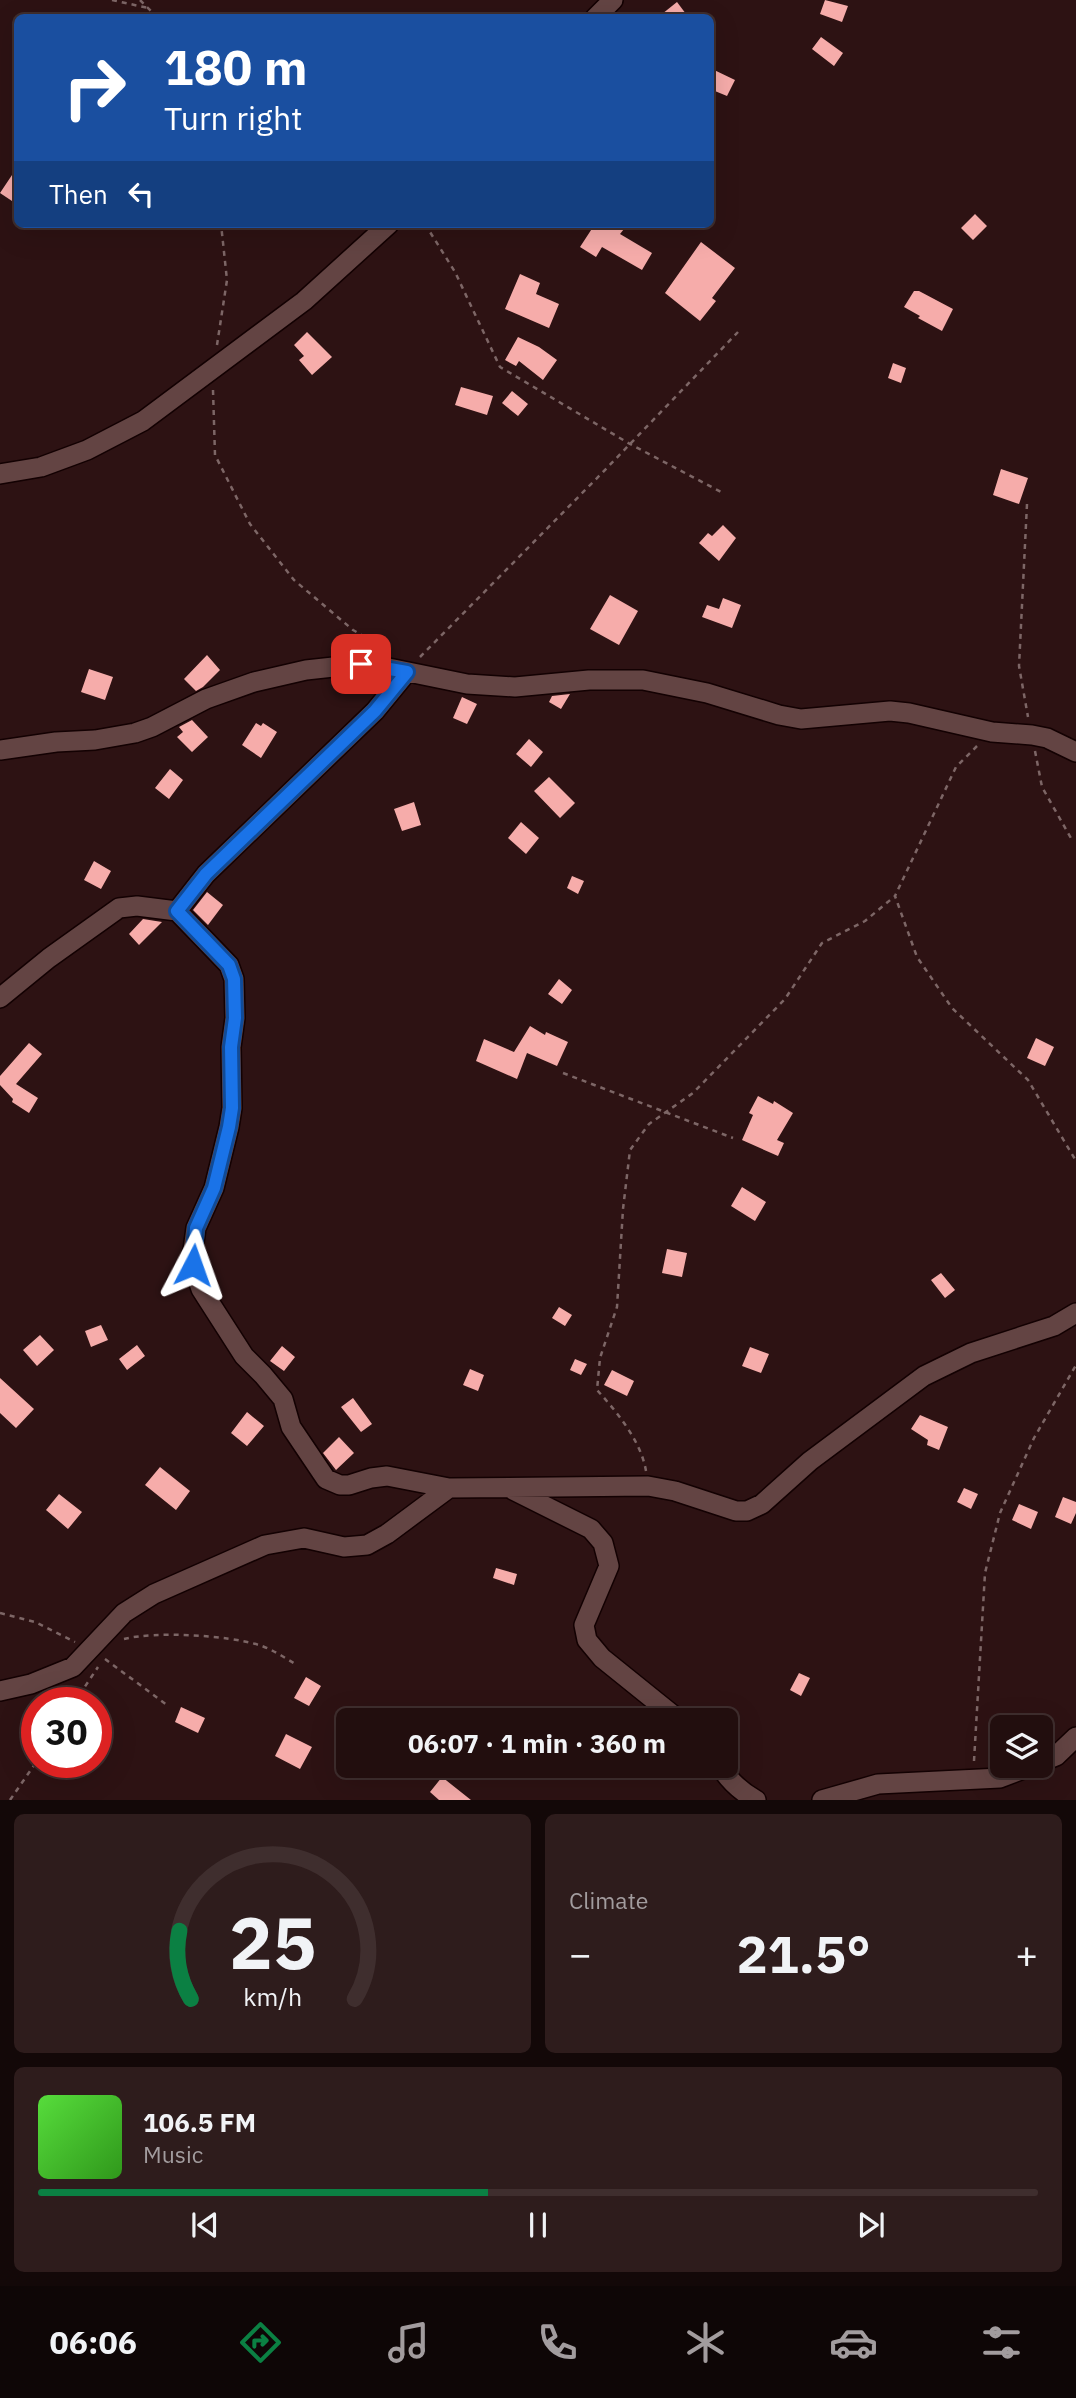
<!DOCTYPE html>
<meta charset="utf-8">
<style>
:root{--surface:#220e0e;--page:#2e1c1c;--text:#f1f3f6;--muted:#a29c9e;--line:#3f2e2e;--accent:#0b8043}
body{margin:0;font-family:"IBM Plex Sans",sans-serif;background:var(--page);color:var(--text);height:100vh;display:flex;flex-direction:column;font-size:26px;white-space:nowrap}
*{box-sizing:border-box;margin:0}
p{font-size:23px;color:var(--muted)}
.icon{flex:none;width:38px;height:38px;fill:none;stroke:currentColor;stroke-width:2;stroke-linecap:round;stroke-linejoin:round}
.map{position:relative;height:1800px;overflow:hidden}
.side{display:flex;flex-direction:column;gap:14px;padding:14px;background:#130808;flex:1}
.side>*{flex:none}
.banner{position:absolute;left:14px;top:14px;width:700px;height:214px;border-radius:10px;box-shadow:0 7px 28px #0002,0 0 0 2px var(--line);background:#1a4fa0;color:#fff;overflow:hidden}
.buttons{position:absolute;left:990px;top:1715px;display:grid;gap:14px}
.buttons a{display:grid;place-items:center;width:63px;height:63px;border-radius:10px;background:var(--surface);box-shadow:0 7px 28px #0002,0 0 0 2px var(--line);font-size:35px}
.speed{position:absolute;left:21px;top:1687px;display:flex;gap:14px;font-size:35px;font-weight:700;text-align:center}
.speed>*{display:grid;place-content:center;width:91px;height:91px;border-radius:50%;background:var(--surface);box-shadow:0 7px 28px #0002,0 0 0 2px var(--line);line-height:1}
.speed .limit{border:10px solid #d22;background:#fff;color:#111}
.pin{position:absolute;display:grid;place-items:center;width:60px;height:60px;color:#fff;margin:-30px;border-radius:14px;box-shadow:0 4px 10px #0006}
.me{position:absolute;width:77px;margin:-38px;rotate:4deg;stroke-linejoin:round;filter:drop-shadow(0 0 5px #0008)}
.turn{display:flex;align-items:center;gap:24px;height:147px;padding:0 35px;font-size:32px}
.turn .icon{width:91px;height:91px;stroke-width:2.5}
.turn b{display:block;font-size:49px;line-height:60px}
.then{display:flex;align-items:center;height:66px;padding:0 35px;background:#0003;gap:14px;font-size:26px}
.big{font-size:52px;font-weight:800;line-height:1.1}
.side .widget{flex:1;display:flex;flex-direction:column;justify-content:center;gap:10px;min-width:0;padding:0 24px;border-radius:10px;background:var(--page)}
.side .dial{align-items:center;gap:0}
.dial svg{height:182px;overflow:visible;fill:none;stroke:var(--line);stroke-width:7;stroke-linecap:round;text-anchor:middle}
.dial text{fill:var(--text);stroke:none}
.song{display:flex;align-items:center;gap:21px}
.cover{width:84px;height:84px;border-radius:10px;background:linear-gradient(135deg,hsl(110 70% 55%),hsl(110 70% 35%))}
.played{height:7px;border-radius:4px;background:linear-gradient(90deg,var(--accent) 45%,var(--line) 45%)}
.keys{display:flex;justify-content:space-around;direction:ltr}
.heat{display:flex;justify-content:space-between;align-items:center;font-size:38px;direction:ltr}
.side .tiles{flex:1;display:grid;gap:14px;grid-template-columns:1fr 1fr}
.widget:last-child{grid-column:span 2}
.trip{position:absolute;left:336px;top:1708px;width:402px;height:70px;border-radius:10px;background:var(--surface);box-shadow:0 7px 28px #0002,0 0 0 2px var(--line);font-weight:800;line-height:70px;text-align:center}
.tabs{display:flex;height:112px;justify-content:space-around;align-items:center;background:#0e0606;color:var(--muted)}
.tabs .icon{width:49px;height:49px}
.tabs .active{color:var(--accent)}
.tabs b{font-size:32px;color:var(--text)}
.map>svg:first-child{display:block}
.building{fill:#f6acaa}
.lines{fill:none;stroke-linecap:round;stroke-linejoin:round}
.minor-casing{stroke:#130102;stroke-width:22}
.path{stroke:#7d6666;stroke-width:2.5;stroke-dasharray:5 5;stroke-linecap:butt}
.minor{stroke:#634443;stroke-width:19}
.route-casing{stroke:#114b97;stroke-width:18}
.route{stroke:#1a73e8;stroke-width:12}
</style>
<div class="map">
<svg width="1076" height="1800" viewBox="0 0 1076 1800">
<rect width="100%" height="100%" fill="#2d1213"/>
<path class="building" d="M825 0 848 6 842 22 820 14Z
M677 2 689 18H657Z
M821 37 843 53 834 66 812 49Z
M710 68 735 80 727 96 710 89Z
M18 166V205L0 193Z
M975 214 987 226 973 240 961 228Z
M595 224H628L620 234 652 253 642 270 602 247 596 257 580 247Z
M701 242 735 268 712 298 716 301 700 321 665 293Z
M520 274 540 283 536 294 559 304 549 328 505 309Z
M914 291H919L953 309 942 331 918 318 920 316 904 307Z
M307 332 332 357 312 375 299 360 304 356 294 345Z
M518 337 539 347 557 360 543 380 519 361 516 366 505 360Z
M893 363 906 368 901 383 888 378Z
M461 387 493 396 487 415 455 405Z
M512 391 528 404 518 416 502 403Z
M1001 469 1028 478 1019 504 993 495Z
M723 525 736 538 719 561 699 543 708 533 712 536Z
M610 595 638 611 619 645 590 629Z
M723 598 741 605 732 628 702 617 707 605 719 609Z
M207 655 220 670 203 687 196 691 184 679Z
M89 669 113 677 105 700 81 692Z
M570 694 561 709 549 702 552 696Z
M462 697 477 704 467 724 453 718Z
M192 720 208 737 192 752 177 737 183 732 179 727Z
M256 723 261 726 263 723 277 732 261 758 242 745Z
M529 739 543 752 531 767 516 754Z
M170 769 183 780 169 799 155 788Z
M549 777 575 803 560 818 534 791Z
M414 802 421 825 402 831 394 809Z
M521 822 539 838 526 854 508 838Z
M94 861 111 871 101 889 84 880Z
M572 876 584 881 578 894 567 888Z
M207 892 223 905 208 925 193 910Z
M143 919 162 922 139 945 129 934Z
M559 979 572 990 562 1004 548 994Z
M530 1026 545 1035 546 1032 568 1042 557 1066 527 1053 517 1079 476 1061 484 1039 514 1052Z
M1036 1038 1054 1047 1045 1066 1027 1058Z
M29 1043 42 1054 16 1084 38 1098 29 1113 12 1102 13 1099 0 1085V1076Z
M758 1096 773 1104 774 1101 793 1113 777 1140 784 1143 778 1156 742 1140 753 1115 749 1113Z
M742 1187 766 1202 755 1221 731 1206Z
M667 1249 687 1253 682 1277 662 1273Z
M941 1273 955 1290 945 1298 931 1280Z
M559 1307 572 1315 565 1326 552 1318Z
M101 1325 108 1340 91 1347 85 1331Z
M40 1335 54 1350 37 1366 23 1350Z
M137 1345 145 1356 127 1370 119 1359Z
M282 1346 295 1357 284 1371 270 1361Z
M750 1347 769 1354 761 1373 742 1366Z
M575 1359 587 1364 581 1375 570 1370Z
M470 1369 484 1375 478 1391 463 1385Z
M612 1370 634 1381 627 1396 604 1385Z
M0 1378 34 1409 16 1428 0 1413Z
M353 1398 372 1424 361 1432 341 1407Z
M247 1412 264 1426 247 1446 231 1433Z
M920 1415 948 1427 939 1450 927 1445 928 1440 911 1429Z
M339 1437 354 1453 336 1470 323 1453Z
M160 1467 190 1491 176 1510 145 1485Z
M964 1488 978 1494 971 1509 957 1502Z
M59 1494 82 1512 68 1529 46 1510Z
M1063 1497 1076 1502V1513L1071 1524 1055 1517Z
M1019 1504 1038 1512 1031 1529 1012 1520Z
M496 1568 517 1574 514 1585 493 1578Z
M799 1673 810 1678 801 1696 790 1690Z
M306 1677 321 1686 309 1706 294 1698Z
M181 1707 205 1718 198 1733 175 1722Z
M286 1734 312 1747 300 1769 275 1756Z
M442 1777 471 1800H439L430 1792Z"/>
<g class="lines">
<defs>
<path id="minor" d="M595 18 613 0
M0 474 41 467 87 450 143 421 304 301 389 224
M0 750 56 742 95 740 135 733 152 727 206 699 254 682 306 670 361 664 379 666 467 684 515 687 589 680H643L707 693 779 715 801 719 890 711 909 713 992 732 1032 735 1047 738 1076 752
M177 911 229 965 234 979 235 1018 231 1047 232 1108 229 1127 214 1188 196 1228 193 1250V1265L201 1289 244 1356 263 1375 283 1399 291 1427 326 1479 340 1485H349L371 1478 387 1476 449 1488
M0 998 49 958 119 908 137 906 177 911 206 874 375 711 407 672
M513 1490 591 1529 603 1543 609 1566 584 1625 587 1640 602 1658 679 1720
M0 1691 31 1684 73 1667 124 1613 154 1594 265 1545 304 1538 344 1547 367 1545 387 1534 449 1488 648 1486 675 1491 736 1511H747L762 1504 810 1461 924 1376 971 1353 1054 1326 1076 1313
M1041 1762 1056 1756 1076 1737
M720 1766C729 1781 740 1791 756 1800
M822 1800 878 1784 1000 1778 1031 1766"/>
</defs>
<use href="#minor" class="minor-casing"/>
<path class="path" d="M112 0 148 8
M140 0 158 18
M425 224 455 272 500 367 630 444 723 493
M217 345 227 280 221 224
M213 390 215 455 250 524 294 580 353 630 386 649
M1027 504 1019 666 1028 717
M420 657 603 472 738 332
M977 746 956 767 895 896 917 957 952 1008 1028 1080 1076 1161
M1035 751 1042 787 1072 840
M563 1073 733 1138
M646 1471C641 1441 617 1412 597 1390L600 1358 617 1307 623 1209 630 1150 649 1124 693 1093 785 999 822 943 865 921 895 896
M0 1613 35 1622 75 1642
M124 1639C155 1631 227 1635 259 1645 272 1649 285 1658 297 1665
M105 1659 167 1705
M74 1703 98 1667
M974 1761 985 1573 1000 1513 1034 1438 1076 1365
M10 1800 37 1761"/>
<use href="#minor" class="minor"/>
</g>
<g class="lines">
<defs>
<path id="route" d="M193 1265 196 1228 214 1188 229 1127 232 1108 231 1047 235 1018 234 979 229 965 177 911 206 874 375 711 407 672 361 664"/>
</defs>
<use href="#route" class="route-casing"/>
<use href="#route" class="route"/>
</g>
</svg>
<div class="buttons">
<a><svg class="icon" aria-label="layers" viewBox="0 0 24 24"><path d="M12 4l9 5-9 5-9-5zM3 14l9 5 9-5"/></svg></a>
</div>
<div class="speed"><div class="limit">30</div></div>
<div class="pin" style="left:361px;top:664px;background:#d93025"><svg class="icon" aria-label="arrive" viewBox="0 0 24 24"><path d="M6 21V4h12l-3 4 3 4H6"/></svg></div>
<svg class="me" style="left:193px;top:1265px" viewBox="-20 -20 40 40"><path d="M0-17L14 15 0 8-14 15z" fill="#1a73e8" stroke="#fff" stroke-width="4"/></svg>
<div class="trip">06:07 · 1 min · 360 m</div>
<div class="banner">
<div class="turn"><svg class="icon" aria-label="right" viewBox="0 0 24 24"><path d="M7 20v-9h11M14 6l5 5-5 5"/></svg><div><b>180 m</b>Turn right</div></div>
<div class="then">Then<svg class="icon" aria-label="left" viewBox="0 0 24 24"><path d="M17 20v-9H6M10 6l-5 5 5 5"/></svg></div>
</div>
</div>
<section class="side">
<div class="tiles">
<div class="widget dial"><svg viewBox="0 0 100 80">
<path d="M14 69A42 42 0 1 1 86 69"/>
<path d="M14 69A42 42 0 0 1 9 39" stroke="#0b8043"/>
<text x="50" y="56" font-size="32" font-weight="700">25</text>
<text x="50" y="72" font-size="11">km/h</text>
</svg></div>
<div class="widget"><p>Climate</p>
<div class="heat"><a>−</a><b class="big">21.5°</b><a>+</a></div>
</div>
<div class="widget">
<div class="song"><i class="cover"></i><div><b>106.5 FM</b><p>Music</p></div></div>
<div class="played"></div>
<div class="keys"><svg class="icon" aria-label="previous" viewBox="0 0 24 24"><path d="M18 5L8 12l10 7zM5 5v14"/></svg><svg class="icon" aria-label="pause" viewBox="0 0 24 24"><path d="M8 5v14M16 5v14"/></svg><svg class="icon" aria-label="next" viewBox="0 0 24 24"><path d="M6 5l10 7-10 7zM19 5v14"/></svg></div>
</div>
</div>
</section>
<nav class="tabs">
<b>06:06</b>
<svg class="icon active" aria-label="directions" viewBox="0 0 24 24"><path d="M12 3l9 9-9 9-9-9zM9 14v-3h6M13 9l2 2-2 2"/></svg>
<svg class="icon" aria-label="music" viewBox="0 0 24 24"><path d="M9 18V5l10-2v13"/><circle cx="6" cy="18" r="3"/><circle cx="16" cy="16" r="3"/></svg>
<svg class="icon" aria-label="phone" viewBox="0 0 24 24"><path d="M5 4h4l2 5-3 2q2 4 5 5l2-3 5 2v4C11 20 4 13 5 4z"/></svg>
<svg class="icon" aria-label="climate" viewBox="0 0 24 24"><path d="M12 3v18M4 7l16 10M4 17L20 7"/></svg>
<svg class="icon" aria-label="car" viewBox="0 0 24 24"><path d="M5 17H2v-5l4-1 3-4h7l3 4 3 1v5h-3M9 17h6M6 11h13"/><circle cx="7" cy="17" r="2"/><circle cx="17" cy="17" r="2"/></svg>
<svg class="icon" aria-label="filters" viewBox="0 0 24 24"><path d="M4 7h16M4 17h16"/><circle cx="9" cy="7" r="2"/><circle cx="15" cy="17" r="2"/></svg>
</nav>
